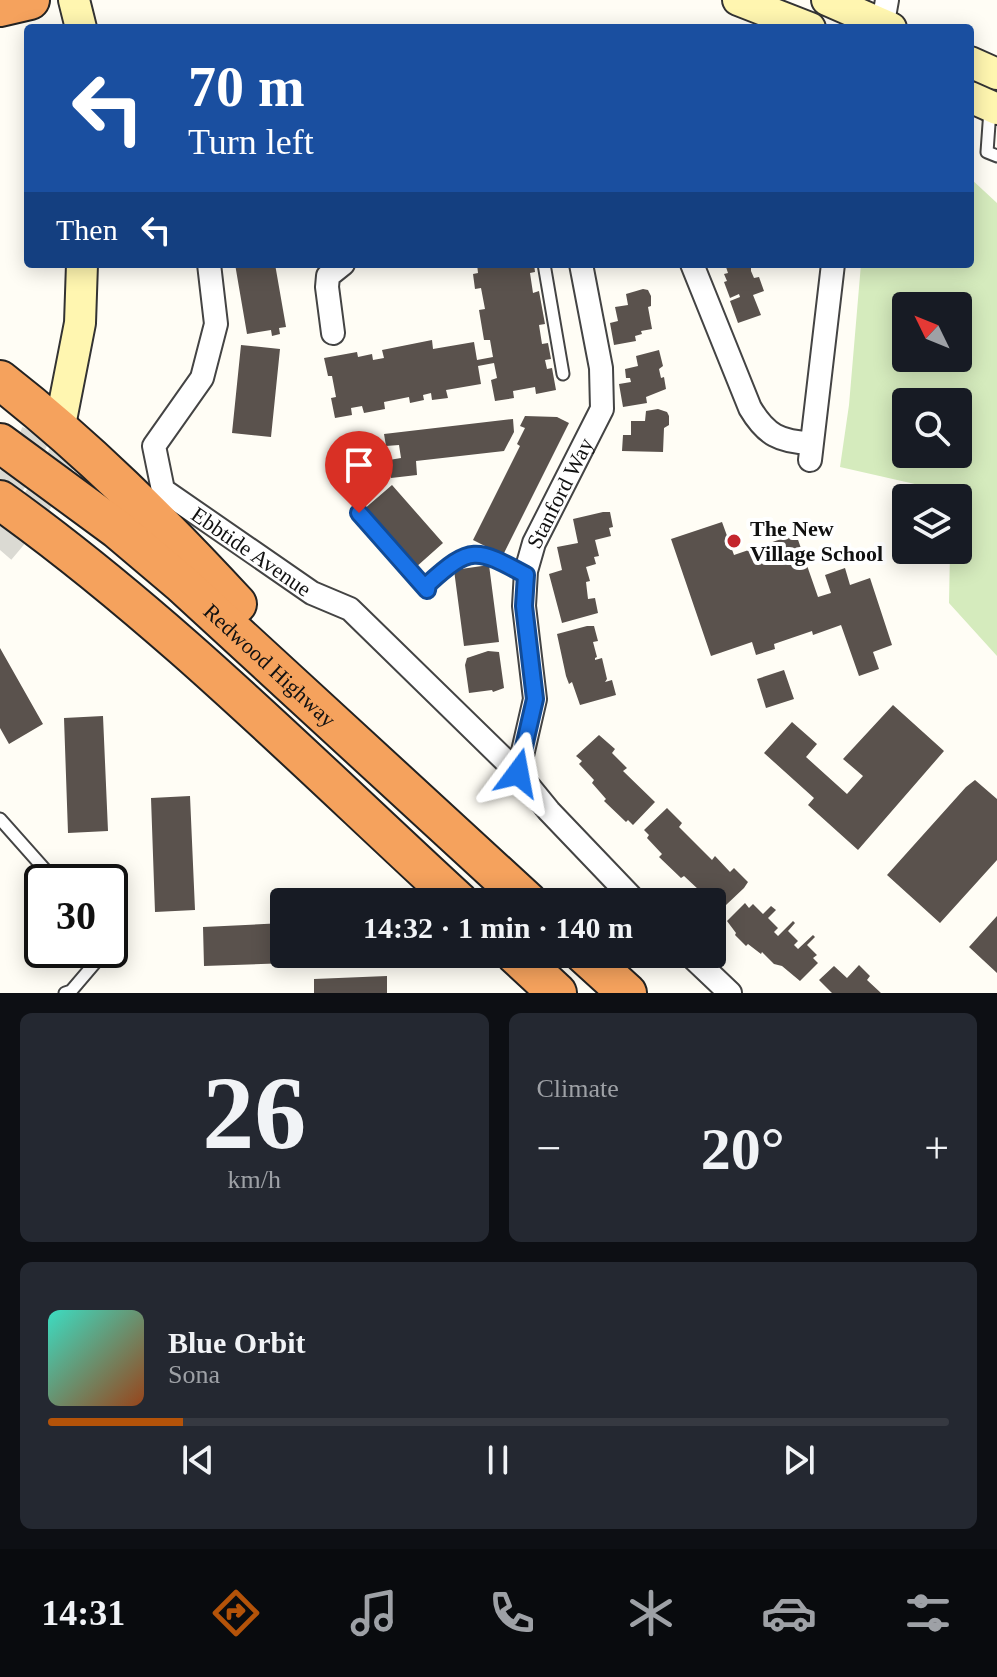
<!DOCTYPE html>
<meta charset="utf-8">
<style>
:root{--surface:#171b24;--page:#242831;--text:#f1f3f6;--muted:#9ea1a6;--line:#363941;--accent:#b45309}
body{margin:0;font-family:Georgia,serif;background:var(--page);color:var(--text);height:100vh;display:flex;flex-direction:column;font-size:30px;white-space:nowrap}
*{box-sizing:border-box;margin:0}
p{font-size:26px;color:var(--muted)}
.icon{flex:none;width:44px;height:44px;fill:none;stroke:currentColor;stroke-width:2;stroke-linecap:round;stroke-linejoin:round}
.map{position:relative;height:993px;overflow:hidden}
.panel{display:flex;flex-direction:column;gap:20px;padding:20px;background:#0d0f14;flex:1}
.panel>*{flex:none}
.top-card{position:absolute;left:24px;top:24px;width:950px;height:244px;border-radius:8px;box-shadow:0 4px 20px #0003;background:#1a4fa0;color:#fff;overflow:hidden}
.needle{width:52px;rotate:313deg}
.tools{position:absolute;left:892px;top:292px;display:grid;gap:16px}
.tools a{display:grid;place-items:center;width:80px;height:80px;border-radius:8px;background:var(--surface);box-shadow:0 4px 20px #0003;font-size:40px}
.speed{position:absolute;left:24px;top:864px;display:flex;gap:16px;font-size:40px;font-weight:700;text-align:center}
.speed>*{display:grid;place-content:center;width:104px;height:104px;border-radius:50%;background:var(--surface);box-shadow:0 4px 20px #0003;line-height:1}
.speed .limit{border:4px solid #111;border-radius:12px;background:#fff;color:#111}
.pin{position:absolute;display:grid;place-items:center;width:68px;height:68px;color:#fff;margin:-82px -34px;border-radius:50% 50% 50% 0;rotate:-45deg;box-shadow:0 0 8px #0007}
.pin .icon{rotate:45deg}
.me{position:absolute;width:88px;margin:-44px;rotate:13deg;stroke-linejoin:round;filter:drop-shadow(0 0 6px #0008)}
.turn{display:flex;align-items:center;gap:28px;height:168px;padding:0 32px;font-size:36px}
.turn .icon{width:104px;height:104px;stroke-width:2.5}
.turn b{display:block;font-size:56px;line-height:68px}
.then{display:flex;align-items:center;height:76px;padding:0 32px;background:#0003;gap:16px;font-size:30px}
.big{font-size:60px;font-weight:600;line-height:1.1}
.panel .widget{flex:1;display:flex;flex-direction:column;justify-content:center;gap:12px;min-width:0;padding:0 28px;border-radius:12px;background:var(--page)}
.panel .dial{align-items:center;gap:0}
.dial b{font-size:104px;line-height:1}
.song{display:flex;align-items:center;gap:24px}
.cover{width:96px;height:96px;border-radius:12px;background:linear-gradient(135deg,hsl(170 70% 55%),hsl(20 70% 35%))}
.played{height:8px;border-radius:4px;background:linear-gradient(90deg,var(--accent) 15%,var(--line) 15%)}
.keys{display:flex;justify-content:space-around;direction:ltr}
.heat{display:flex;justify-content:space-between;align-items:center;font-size:44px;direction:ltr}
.panel .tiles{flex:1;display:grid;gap:20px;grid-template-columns:1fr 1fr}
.widget:last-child{grid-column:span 2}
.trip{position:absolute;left:270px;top:888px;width:456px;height:80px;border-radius:8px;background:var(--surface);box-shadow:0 4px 20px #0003;font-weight:600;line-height:80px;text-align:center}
.menu{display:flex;height:128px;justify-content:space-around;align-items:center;background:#090b0e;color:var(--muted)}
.menu .icon{width:56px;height:56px}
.menu .on{color:var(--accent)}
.menu b{font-size:36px;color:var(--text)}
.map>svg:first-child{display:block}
.green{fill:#d5ebbd;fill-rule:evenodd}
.building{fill:#5a524d}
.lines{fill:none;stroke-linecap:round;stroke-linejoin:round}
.secondary-tunnel{stroke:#dbdad3;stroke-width:30;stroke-dasharray:30 15;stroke-linecap:butt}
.service-casing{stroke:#444;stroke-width:15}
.minor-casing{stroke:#444;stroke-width:26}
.secondary-casing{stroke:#333;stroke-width:34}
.motorway-casing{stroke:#222;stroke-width:42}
.service{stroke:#fff;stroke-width:11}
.minor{stroke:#fff;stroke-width:22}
.secondary{stroke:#fff6b0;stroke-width:30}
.motorway{stroke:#f5a25d;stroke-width:38}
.route-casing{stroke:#114b97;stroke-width:20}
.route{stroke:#1a73e8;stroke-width:14}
.poi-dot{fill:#c4262e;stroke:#fff;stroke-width:3}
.labels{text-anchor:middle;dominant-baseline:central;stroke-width:8;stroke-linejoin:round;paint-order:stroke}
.street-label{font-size:22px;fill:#111;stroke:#fff}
.poi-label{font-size:22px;font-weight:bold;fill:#111;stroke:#fff;text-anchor:start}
</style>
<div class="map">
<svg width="997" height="993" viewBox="0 0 997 993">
<rect width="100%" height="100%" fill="#fffdf5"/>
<path class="green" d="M970 178 997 203V656L949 603 950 550H958V498H951L950 492 840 467 849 405 861 264H970ZM906 306H958V358H906ZM906 402H958V454H906Z"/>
<path class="building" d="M235 264H275L286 327 279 328 280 334 272 336 271 330 247 334Z
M477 264H534L535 272 530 273 533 293 539 291 545 324 539 325 542 344 548 343 551 359 545 360 547 369 552 368 556 390 536 394 535 387 513 391 514 398 495 401 491 380 497 378 494 363 478 366 481 384 446 390 448 398 432 400 431 393 423 395 424 400 410 403 409 397 384 402 385 409 364 413 362 406 351 408 352 415 335 418 331 398 336 397 332 376H328L324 358 357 352 358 357 372 354 373 360 384 358 382 350 432 340 433 349 474 342 477 360 493 357 490 340H484L479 310 485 309 481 288 475 289 473 274 478 273Z
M725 264H757L751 266V271L754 278 759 277 764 291 753 295 761 315 738 323 730 301 740 297 739 294 730 298 724 282 727 281 724 274 728 273Z
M643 289 648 290 651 296V306L648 307 652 329 641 331 642 334 635 336 636 341 614 345 610 323 618 321 615 307 628 305 626 294Z
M241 345 280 349 271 437 232 433Z
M659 350 663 366 659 369 661 378 664 377 666 389 646 397 647 403 623 407 619 384 631 382 630 378H626L625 369 638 366 636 356Z
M658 409 667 412 669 416V425L664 428 663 452 622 451 623 435H631V421H645L646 411Z
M525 416 557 417 569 423 503 555 473 540 520 446 517 444 525 428 520 426Z
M513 419 514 432 504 451 416 461 417 475 391 478 389 460 401 458 399 445 386 446 384 434Z
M392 485 443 543 415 568 363 510Z
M603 512H610L613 527 609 528 611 536 595 540 599 556 594 557 596 564 586 567 590 581 586 582 588 599 595 598 598 613 562 623 549 574 562 570 557 547 578 543 573 519Z
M722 522 734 555 796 534 818 597 831 593 825 575 845 568 850 585 870 578 892 645 873 652 879 669 859 676 841 625 813 635 812 631 774 644 775 649 756 655 752 642 711 656 671 539Z
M489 565 499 642 464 646 454 570Z
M587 626H594L598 641 593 642 597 657 595 658V660L602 658 607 679 605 682 612 680 616 695 580 705 572 682 569 684 566 676 557 634Z
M0 648 43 724 9 744 0 728Z
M488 651 499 652 504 688 493 692 492 690 469 693 465 665 467 658Z
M784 670 794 699 766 708 757 679Z
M893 705 944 751 858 850 808 805 814 798 764 753 792 722 817 744 806 757 847 794 863 776 843 759Z
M103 716 108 831 68 833 64 718Z
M599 735 615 749 612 753 627 768 623 771 655 802 633 825 628 820 626 822 604 801 606 799 592 783 594 780 579 764 582 761 576 756Z
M975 780 997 799V860L940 923 887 875 966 787Z
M190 796 195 910 155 912 151 798Z
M667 808 682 823 679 827 712 860 715 856 730 872 734 868 748 882 744 888 726 905 720 900 718 902 702 888 699 890 684 876 681 878 659 857 662 854 647 838 649 835 644 830Z
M745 903 749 908 753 904 763 914 771 906 776 910 768 918 778 928 774 932 778 936 793 921 795 923 788 931 798 941 794 945 798 949 813 935 815 937 807 945 817 955 813 958 818 963 800 981 782 966 774 964 762 952 761 954 748 944 746 946 735 935 736 933 727 921Z
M997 916V973L969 947Z
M284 923V954H318V962L204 966 203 927Z
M859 965 870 976 867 980 881 993H832L819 980 834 966 847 978Z
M387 976V993H314V979Z"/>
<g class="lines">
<path class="secondary-tunnel" d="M0 498 24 462 49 402
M0 550C33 512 58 473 75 426"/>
<defs>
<path id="service" d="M990 110 987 152 997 156
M544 264 563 374
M359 513 427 590 428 584C471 544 476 547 526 575
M0 819 56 882
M65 993 71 991 106 950"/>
<g id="minor">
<path d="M882 28 887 0"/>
<path id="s1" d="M209 264 216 324 202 378 154 446 163 490 312 593 350 609 518 773 549 811 636 902"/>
<path d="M692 264 750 408C766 435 780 442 811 443"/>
<path d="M333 333 327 287 328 276 343 264"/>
<path d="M810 460 833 264"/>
<path id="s2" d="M518 773 535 699 524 606 526 571 534 543 602 409 601 368 581 264"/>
<path d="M689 954 730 993"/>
</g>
<path id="secondary" d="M74 0 81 28
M738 0 810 28
M827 0 891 28
M970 62 997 74
M970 97 997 109
M62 415 80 323 82 264"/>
<g id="motorway">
<path d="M0 7 30 0"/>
<path d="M0 380C86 447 163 524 237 604"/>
<path id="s3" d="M0 443 117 529 182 584 528 902"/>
<path d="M0 500C165 618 310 765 459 902"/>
<path d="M515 954 557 993"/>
<path d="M584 954 627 993"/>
</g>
</defs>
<use href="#service" class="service-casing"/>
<use href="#minor" class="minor-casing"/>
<use href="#secondary" class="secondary-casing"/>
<use href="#motorway" class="motorway-casing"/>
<use href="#service" class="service"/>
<use href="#minor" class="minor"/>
<use href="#secondary" class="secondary"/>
<use href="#motorway" class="motorway"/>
</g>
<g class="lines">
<defs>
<path id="route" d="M359 513 427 590 428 584C471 545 476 548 526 575L524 606 535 699 518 773"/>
</defs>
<use href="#route" class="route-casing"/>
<use href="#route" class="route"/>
</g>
<circle class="poi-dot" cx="734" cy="541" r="8"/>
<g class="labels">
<g class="street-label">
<text stroke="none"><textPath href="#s2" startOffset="290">Stanford Way</textPath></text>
<text stroke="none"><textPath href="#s1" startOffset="352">Ebbtide Avenue</textPath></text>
<text stroke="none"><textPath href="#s3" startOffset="350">Redwood Highway</textPath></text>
</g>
<g class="poi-label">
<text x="750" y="528">The New<tspan x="750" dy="25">Village School</tspan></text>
</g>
</g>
</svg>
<div class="tools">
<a><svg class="needle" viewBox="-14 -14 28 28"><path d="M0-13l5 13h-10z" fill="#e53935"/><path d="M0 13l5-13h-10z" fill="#9ea1a6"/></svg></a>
<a><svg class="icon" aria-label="search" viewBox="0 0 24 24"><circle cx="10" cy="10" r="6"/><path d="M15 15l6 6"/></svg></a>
<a><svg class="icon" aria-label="layers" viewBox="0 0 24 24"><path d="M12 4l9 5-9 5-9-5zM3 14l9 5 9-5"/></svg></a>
</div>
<div class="speed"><div class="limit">30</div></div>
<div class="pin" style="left:359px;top:513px;background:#d93025"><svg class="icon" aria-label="arrive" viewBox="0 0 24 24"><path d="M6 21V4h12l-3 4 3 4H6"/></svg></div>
<svg class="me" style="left:518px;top:773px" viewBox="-20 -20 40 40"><path d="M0-17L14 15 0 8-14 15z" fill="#1a73e8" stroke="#fff" stroke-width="4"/></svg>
<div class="trip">14:32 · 1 min · 140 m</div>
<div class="top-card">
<div class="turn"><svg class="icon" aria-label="left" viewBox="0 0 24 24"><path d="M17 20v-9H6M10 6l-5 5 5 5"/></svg><div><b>70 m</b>Turn left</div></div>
<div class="then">Then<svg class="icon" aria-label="left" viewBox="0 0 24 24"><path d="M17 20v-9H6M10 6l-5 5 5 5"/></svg></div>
</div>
</div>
<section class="panel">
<div class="tiles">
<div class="widget dial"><b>26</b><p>km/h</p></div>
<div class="widget"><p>Climate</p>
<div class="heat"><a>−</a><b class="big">20°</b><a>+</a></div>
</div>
<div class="widget">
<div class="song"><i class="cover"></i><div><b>Blue Orbit</b><p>Sona</p></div></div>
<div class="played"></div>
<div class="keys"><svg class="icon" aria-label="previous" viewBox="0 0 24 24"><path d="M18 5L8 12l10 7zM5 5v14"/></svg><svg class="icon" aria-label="pause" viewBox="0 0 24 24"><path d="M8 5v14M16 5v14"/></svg><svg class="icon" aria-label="next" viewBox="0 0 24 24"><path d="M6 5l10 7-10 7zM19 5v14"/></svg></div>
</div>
</div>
</section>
<nav class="menu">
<b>14:31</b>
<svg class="icon on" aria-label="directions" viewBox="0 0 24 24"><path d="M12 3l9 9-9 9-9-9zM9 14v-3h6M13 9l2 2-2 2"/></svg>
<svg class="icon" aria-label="music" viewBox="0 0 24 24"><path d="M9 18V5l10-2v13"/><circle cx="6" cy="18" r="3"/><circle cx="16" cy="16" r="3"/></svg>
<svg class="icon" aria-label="phone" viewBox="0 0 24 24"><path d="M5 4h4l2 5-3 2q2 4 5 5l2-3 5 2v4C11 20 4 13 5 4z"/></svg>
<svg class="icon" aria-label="climate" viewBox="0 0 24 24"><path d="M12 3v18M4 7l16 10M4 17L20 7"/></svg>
<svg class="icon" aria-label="car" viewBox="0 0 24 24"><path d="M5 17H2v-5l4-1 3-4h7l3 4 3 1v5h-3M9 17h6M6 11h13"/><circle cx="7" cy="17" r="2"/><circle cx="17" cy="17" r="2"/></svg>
<svg class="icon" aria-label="filters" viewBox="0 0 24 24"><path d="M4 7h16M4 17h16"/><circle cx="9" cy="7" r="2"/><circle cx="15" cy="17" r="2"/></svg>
</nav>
